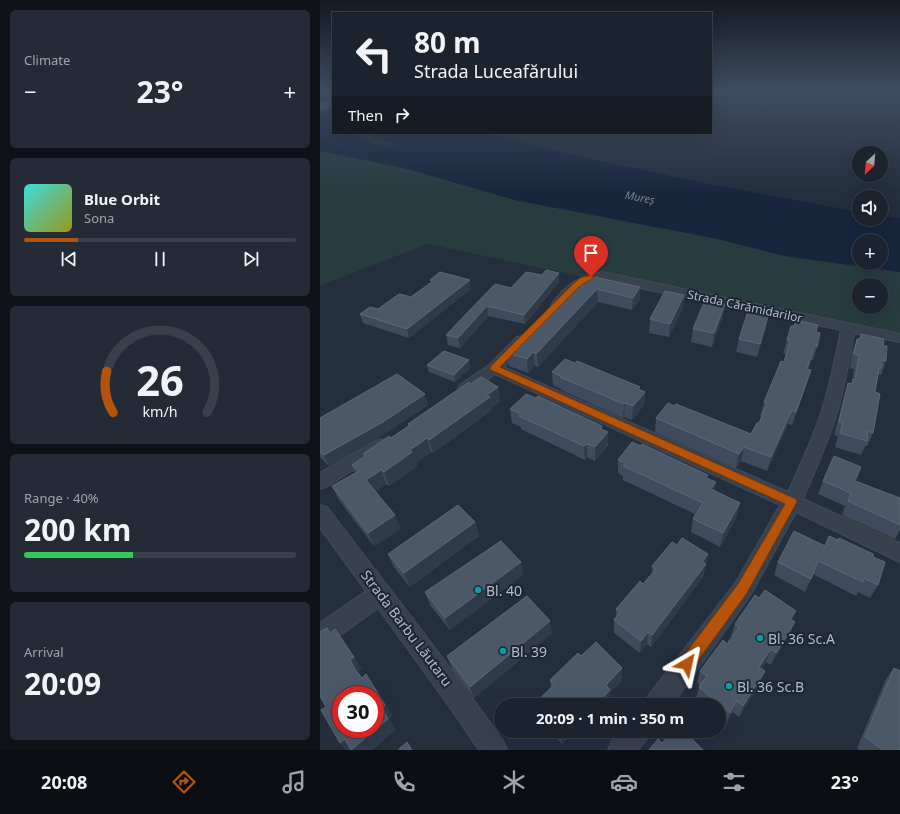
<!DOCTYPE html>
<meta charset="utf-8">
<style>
:root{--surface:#1b232e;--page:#242b36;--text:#f1f3f6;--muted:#a0a4aa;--line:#39404a;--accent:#b45309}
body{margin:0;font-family:"Noto Sans",sans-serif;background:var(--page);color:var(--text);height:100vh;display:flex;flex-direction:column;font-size:15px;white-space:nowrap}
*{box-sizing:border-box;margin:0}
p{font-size:13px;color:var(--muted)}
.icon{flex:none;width:22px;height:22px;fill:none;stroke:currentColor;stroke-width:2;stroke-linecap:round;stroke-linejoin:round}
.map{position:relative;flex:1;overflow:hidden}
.drawer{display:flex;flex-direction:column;gap:10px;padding:10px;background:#0f1319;width:320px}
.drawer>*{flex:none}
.top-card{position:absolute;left:12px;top:12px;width:380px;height:122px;border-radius:0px;box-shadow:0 4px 16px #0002,0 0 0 1px var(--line);background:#1b232e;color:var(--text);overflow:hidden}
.needle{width:26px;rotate:206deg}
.tools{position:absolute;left:532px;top:146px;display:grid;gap:8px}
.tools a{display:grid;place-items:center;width:36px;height:36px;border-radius:50%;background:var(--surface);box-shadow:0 4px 16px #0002,0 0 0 1px var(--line);font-size:20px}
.speed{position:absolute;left:12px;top:686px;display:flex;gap:8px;font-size:20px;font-weight:700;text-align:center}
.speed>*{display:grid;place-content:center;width:52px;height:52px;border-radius:50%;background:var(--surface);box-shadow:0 4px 16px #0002,0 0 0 1px var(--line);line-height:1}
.speed .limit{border:6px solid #d22;background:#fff;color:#111}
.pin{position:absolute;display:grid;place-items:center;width:34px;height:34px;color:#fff;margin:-41px -17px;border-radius:50% 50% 50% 0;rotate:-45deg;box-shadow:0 0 4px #0007}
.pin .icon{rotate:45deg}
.me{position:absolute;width:44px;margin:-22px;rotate:36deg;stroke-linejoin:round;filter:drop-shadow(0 0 3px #0008)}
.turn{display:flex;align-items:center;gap:14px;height:84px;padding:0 16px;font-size:18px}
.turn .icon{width:52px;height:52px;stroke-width:2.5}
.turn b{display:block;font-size:28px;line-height:34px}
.then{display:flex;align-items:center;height:38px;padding:0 16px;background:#0003;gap:8px;font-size:15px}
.big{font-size:30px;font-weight:700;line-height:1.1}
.drawer .tile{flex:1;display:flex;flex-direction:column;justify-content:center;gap:6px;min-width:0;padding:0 14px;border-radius:6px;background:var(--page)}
.drawer .dial{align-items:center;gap:0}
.dial svg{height:104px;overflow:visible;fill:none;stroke:var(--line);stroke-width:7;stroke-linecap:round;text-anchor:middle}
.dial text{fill:var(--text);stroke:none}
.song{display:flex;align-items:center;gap:12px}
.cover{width:48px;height:48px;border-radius:6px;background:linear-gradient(135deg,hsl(180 70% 55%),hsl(60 70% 35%))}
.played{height:4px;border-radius:2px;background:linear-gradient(90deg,var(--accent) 20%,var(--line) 20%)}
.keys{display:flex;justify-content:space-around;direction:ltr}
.heat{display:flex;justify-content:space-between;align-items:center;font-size:22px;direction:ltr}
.charge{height:6px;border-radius:3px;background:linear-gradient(90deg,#34c759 40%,var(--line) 0)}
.trip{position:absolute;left:174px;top:698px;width:232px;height:40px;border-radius:20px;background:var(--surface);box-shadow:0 4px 16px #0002,0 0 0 1px var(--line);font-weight:700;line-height:40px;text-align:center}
.menu{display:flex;height:64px;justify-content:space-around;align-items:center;background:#0b0e12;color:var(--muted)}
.menu .icon{width:28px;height:28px}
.menu .on{color:var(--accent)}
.menu b{font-size:18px;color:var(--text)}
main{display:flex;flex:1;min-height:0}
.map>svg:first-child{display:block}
.green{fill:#263c3f;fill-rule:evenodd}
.water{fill:#17263c;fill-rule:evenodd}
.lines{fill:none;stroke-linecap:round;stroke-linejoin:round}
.street-casing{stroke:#414a57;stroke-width:2}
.secondary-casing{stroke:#414a57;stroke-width:2}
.street{fill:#38414e;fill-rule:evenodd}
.secondary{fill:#465061;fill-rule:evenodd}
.wall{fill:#3f4b5c}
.shaded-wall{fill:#2f3b4b}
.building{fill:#4b5868;stroke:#5c6777;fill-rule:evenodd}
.route{fill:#b45309;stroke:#753606}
.culture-dot{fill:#0f9aa8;stroke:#1d2633;stroke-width:1.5}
.labels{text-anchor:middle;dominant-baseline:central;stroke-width:4;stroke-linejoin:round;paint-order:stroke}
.far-water-label{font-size:11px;font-style:italic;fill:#6d86a8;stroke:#1d2633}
.street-label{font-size:12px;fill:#b4bcc9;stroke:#1d2633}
.near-poi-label{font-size:14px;fill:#b4bcc9;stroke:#1d2633;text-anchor:start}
.near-street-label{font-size:14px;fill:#b4bcc9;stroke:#1d2633}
</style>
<main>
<section class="drawer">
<div class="tile"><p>Climate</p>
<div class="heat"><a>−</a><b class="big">23°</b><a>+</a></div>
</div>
<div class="tile">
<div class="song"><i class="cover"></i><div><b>Blue Orbit</b><p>Sona</p></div></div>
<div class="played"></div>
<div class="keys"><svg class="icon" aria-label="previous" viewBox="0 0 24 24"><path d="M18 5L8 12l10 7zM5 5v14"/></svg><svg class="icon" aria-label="pause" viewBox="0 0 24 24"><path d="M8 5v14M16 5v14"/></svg><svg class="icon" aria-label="next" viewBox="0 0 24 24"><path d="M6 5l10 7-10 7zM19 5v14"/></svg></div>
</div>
<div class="tile dial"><svg viewBox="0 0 100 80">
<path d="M14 69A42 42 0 1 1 86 69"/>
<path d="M14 69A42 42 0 0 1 9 37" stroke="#b45309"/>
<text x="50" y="56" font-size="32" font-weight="700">26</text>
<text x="50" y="72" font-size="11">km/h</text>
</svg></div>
<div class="tile"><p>Range · 40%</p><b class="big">200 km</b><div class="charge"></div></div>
<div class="tile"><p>Arrival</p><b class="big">20:09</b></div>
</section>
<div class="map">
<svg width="580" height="750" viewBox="0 0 580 750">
<rect width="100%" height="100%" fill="#242f3e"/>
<path class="green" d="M0 151 88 169 195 200 398 239 465 256 580 272V343L107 244 0 286ZM539 285H561V307H539Z"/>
<path class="water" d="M0 90 13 93V133H34C44 145 65 148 79 146L43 133H163L280 161 389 184 539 212V219H561V216L580 218V272L465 256 398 239 195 200 88 169 0 151ZM539 241H561V263H539Z"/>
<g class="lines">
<defs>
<path id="street" d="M282 272 580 334V342L534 333C529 360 525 387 517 413 508 443 495 471 483 499L580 543V562L476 512 430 596 352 705H325L328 696 416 582 460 505 175 374C165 381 153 395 141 392L138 388 141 384 169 365 197 337 202 336 207 337 209 340 207 343 184 367 468 492C480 466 492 440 501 413 510 386 515 358 521 330L282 280 266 284 242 308H232L231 305C243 287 260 275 282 272Z
M61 439 67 441 70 445 67 449 6 487 0 489V473L55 441Z
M0 505 7 507C66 585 127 661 183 741L187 750H159L131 709 58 608 8 644 0 647V623L46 591 0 528Z
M300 731H330L326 740 318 750H288L292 741Z"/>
<path id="secondary" d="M13 99V105L0 110V103Z"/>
</defs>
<use href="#street" class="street-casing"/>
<use href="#secondary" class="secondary-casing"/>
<use href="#street" class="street"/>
<use href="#secondary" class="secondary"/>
</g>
<path class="wall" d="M239 273V282L205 324 168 316 140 348 128 345 126 335 191 288 222 275Z
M110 280 151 289 89 338 43 323 40 314 58 309 91 297 111 283Z
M258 285 320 299 312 310 278 302 218 367 215 365 208 373 189 366 187 353 193 347 192 345 230 309Z
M364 295 363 308 349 337 329 333 330 319Z
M403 316 392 347 371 342 373 329Z
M447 325 437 357 416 352 419 339Z
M496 332 497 347 493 360H491L488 369 487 383 472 425 468 424 447 471 421 461 416 468 335 432 336 418 431 434 439 423 442 416H440L444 402 464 362 466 354 463 353 467 340Z
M541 334 563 346 566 361 561 375 559 374 557 380 555 392 553 433 547 446H545L541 455 515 447 518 436 514 435 524 397 528 383 531 384 532 383 534 369 530 368 532 352 537 339H539Z
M107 365 151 367 135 382 109 372Z
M232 372 320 387 319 390 325 392 324 405 312 420 304 417 303 418 241 390V389L233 385Z
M180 401 172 407V410L113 453 111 452 96 463 97 466 69 486 66 484 56 491 81 529 54 546 19 500 12 486 35 473 32 465 44 456 43 454 71 438 88 426V424Z
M108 405 67 432 9 466 0 457V418Z
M190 409 283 429 288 445 275 461 267 457 265 460 201 429V427L192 423Z
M298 460 387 478 394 491 417 517 400 547 371 532 373 519 375 514 303 480V476L298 473Z
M503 481H535L580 501V530L575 539 522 515 525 506 498 494Z
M155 522 159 536 90 587 74 567 68 554Z
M509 536 553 557 558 585 550 598 538 592 536 596 493 574 485 592 454 575 458 562 505 546Z
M357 545 388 554 383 577 331 647 327 644 320 653 294 633V620L296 617V609L323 584 332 574V566Z
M201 562 203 575 130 630 110 605 105 592Z
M439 598 476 611 472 620 469 635 451 665 446 662 441 669 445 671 440 683 419 717 413 712 406 724 399 718V705H383L376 699 379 687 380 685 377 683 380 671 407 644 412 637 411 636 415 624Z
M232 633 154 698 132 669 127 656Z
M261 656 302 668V680L290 692V702L287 705H215V703L231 688 230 680Z
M574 668 580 750H539L537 748 566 679Z
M231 731H254L242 744Z"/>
<path class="shaded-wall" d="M239 273V282L205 324 204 315Z
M150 280 151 289 89 338 87 329Z
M320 287V299L312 310 313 298Z
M277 289 278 302 218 367 217 353Z
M364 295 363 308 349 337 350 324Z
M405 304 403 316 392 347 394 333Z
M167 306 168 316 140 348 138 338Z
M449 312 447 325 437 357 440 344Z
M213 352 215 365 208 373 207 359Z
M149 360 151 367 135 382 134 375Z
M491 370 487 383 472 425 476 412Z
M178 387 180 401 172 407V410L113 453 109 440 167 395Z
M320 387 319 399 325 392 324 405 312 420 313 406 318 389Z
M105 394 108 405 67 432 9 466 4 455Z
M305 403 304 417 303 418 304 404Z
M472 410 468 424 447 471 451 457Z
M282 426 283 438 288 432V445L275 461V447Z
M107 438 111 452 96 463 97 466 69 486 64 472 90 450Z
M267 444V457L265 460 264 446Z
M424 447 421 461 416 468 419 454Z
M61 470 66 484 52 494 46 480Z
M396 482 394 496 391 489Z
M420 503 417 517 400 547 403 533Z
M75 515 81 529 54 546 48 533Z
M155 522 159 536 90 587 84 573Z
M388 554 383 577 331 647 332 635Z
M201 562 203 575 130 630 125 618Z
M476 611 470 623V619Z
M230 621 232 633 154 698 150 687Z
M475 622 469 635 451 665 456 653Z
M328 632 327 644 320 653 321 641Z
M451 649 446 662 435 679 439 667Z
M34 657 42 669 38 672 30 660Z
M302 668V680L290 692V702L287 705H276L286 685Z
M445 671 440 683 419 717 423 706Z
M46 674 73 716 69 719 76 730 52 750H25L20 743 62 708Z
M417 701 413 712 406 724 410 713Z
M243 731H254L242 744 240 733Z"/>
<path class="building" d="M226 270 239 273 204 315 167 306 138 338 126 335 175 284 191 288 206 272 222 275Z
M120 272 150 280 87 329 40 314 50 307 58 309 79 294 91 297 113 281 110 280Z
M270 276 320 287 313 298 277 289 217 353 213 352 207 359 187 353 194 346 192 345 228 309H230L249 290 252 291 258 285 262 286Z
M345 291 364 295 350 324 330 319Z
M385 300 405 304 394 333 373 329Z
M429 308 449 312 440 344 419 339Z
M476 320 498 325 496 332 500 333 497 347 494 346 487 369 491 370 476 412 472 410 451 457 424 447 419 454 336 418 348 403 354 406 356 404 431 434 437 423H439L447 403 444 402 461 361 464 362 470 341 467 340 471 326H474Z
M541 334 564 339 563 346H567L566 361 562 360 561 368H559L555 392 560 394 553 433 548 431 547 441 520 433 523 423 519 422 528 383 532 384 533 379 535 380 539 355 534 354 537 339H540Z
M124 351 149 360 134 375 107 365Z
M245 359 255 363 257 361 320 387 318 389 325 392 313 406 305 403 304 404 240 377 241 376 232 372Z
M77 374 105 394 63 422 4 455 0 452V418Z
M161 377 178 387 167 395 170 397 109 440 107 438 90 450 92 452 64 472 61 470 46 480 75 515 48 533 12 486 39 471 32 465 46 456 43 454 69 436 71 438 90 425 88 424 149 382 151 384Z
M206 394 216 398 218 396 282 426 281 429 288 432 275 447 267 444 264 446 199 416 201 414 190 409Z
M312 442 321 446 322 444 388 475 386 478 396 482 391 489 420 503 403 533 373 519 383 503 303 466 306 463 298 460Z
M514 456 541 467 535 481 580 498 579 501H580V525L528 501 531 493 503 481Z
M138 505 155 522 84 573 68 554Z
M474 531 505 546 509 536 518 540 519 538 553 554V557L565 562 558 585 544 578 543 582 498 561 491 579 458 562Z
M362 538 388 554 382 562 386 564 332 635 328 632 321 641 294 620 300 612 296 609 320 581 323 584 336 569 332 566 352 542 357 545Z
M181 541 201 562 125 618 105 592Z
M445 590 476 611 470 619 475 622 456 653 451 649 439 667 445 671 423 706 417 701 410 713 379 687 387 676 380 671 403 640 407 644 419 627 415 624 435 595 439 598Z
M207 596 230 621 150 687 127 656Z
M7 628 10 633 15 629 34 657 30 660 35 669 42 678 46 674 65 705 62 708 68 719 31 750 25 739 20 743 1 710 6 707 0 696V632ZM21 695H55V729H21Z
M276 642 302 668 286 685 290 690 276 705H216L215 703 234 685 230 680 258 653 261 656Z
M574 668 580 671V750H563L545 737Z
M238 731H243L240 733Z
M352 731H364L383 750H329L338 739 342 743Z
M87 742 92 750H78Z"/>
<linearGradient id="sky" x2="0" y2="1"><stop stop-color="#141a22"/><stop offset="0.46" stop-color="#3f4d63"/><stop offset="1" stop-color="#3f4d63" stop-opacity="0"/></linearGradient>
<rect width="580" height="195" fill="url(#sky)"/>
<path class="route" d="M271 275 274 277C270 281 264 283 259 287L180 367 476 499 477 502 427 593 372 669 367 671 362 669 360 664 362 658 418 584 465 504 171 370 170 368 171 366 254 283 260 278Z"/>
<g class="culture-dot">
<circle cx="158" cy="590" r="4"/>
<circle cx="440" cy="638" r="4"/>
<circle cx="183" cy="651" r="4"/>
<circle cx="409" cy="686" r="4"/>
</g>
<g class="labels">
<g class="far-water-label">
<text transform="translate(320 197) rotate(11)">Mureș</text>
</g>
<g class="street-label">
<text transform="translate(425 306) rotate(12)">Strada Cărămidarilor</text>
</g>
<g class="near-poi-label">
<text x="166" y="590">Bl. 40</text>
<text x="448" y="638">Bl. 36 Sc.A</text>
<text x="191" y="651">Bl. 39</text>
<text x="417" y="686">Bl. 36 Sc.B</text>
</g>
<g class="near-street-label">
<text transform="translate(87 628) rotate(53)">Strada Barbu Lăutaru</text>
</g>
</g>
</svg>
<div class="tools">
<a><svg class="needle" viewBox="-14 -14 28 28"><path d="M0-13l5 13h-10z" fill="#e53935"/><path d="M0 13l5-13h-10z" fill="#a0a4aa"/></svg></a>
<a><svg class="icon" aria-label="sound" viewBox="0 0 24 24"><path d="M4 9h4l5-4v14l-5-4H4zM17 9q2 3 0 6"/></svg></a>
<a>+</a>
<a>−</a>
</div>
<div class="speed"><div class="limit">30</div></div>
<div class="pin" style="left:271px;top:277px;background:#d93025"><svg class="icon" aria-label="arrive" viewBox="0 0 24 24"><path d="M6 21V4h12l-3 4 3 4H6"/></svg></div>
<svg class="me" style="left:367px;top:664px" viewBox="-20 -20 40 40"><path d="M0-17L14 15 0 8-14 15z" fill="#b45309" stroke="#fff" stroke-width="4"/></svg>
<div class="trip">20:09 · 1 min · 350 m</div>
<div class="top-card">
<div class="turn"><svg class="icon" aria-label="left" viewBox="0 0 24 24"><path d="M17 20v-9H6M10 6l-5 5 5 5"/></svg><div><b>80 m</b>Strada Luceafărului</div></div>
<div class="then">Then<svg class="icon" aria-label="right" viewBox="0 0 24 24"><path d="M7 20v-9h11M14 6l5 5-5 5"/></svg></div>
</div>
</div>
</main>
<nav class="menu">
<b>20:08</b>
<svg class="icon on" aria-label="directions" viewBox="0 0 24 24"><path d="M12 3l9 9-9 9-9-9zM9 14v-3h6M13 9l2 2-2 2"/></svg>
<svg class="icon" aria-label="music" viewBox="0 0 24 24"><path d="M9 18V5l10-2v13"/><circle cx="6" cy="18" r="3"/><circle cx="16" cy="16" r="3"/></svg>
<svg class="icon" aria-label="phone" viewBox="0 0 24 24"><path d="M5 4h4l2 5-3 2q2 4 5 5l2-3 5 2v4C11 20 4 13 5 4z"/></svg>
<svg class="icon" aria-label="climate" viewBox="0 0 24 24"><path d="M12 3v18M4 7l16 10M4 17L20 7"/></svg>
<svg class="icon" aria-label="car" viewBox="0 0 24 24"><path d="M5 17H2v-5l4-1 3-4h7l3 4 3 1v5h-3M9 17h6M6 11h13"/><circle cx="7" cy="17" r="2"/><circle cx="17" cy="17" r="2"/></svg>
<svg class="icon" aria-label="filters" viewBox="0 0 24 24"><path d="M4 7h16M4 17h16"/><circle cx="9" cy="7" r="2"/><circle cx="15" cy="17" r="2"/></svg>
<b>23°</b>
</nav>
